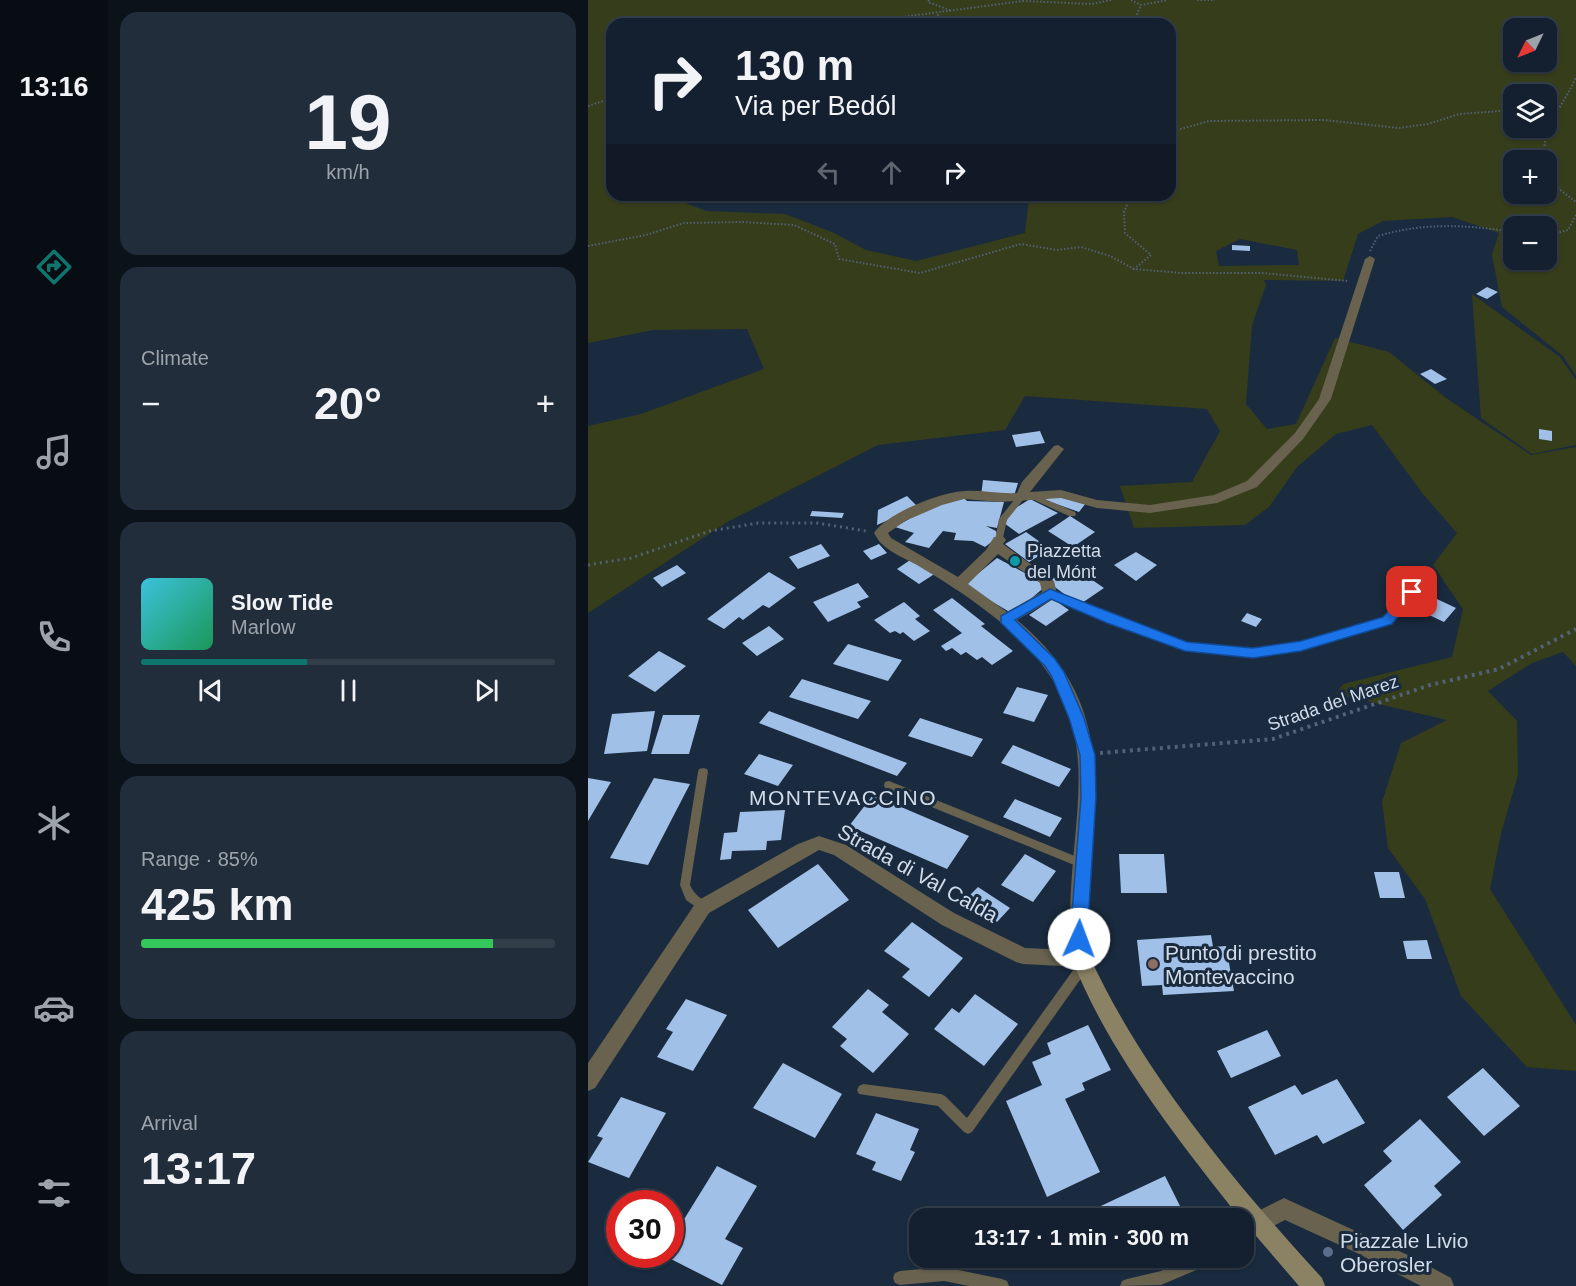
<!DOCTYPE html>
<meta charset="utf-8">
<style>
:root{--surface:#14202f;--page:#212d3b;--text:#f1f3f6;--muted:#9da3aa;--line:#333e4b;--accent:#0f766e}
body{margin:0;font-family:Arial,sans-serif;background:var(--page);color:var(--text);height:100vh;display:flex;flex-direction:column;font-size:22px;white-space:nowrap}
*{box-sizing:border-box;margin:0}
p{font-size:20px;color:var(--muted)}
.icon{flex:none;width:33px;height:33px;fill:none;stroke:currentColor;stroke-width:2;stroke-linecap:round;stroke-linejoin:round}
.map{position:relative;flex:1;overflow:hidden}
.panel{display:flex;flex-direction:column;gap:12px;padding:12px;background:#0b121a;width:480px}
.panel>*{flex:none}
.hud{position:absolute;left:18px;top:18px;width:570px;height:183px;border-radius:18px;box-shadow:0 2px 4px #0004,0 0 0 2px var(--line);background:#14202f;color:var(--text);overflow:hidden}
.needle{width:39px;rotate:227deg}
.controls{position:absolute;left:915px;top:18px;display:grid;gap:12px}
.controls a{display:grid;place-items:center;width:54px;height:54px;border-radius:12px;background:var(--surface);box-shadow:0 2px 4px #0004,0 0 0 2px var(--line);font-size:30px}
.speed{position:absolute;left:18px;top:1190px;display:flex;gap:12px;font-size:30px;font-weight:700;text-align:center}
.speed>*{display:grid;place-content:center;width:78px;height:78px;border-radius:50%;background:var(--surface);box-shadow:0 2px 4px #0004,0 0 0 2px var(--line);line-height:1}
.speed .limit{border:9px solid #d22;background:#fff;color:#111}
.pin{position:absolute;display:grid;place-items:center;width:51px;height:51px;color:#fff;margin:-26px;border-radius:12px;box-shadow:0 3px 9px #0006}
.me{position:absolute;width:66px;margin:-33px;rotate:2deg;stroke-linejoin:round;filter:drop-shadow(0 0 4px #0008)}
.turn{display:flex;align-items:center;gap:21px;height:126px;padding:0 30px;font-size:27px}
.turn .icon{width:78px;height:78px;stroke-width:2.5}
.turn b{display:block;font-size:42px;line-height:51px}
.lanes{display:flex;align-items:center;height:57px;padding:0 30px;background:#0003;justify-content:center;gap:30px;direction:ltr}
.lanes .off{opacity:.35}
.big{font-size:45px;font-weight:800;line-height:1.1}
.panel .card{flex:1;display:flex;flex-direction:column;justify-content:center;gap:9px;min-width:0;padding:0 21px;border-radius:18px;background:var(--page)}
.panel .dial{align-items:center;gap:0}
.dial b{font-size:78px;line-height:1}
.song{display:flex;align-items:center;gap:18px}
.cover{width:72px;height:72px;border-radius:9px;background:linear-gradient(135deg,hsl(190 70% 55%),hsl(150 70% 35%))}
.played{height:6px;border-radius:3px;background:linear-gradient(90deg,var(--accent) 40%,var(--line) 40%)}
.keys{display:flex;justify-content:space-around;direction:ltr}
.heat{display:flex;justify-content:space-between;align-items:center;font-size:33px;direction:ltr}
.charge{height:9px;border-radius:4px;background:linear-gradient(90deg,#34c759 85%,var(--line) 0)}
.trip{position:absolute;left:321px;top:1208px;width:345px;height:60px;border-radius:18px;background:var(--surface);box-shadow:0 2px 4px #0004,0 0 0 2px var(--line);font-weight:800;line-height:60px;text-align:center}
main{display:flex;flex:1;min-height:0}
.dock{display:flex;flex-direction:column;width:108px;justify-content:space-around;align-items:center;background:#080d13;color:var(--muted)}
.dock .icon{width:42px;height:42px}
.dock .on{color:var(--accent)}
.dock b{font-size:27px;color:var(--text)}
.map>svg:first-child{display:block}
.green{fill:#363d1b;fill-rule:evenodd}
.building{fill:#a1c0e8}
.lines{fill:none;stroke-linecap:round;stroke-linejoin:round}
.path-far2{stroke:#526173;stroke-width:2;stroke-dasharray:1.5 2;stroke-linecap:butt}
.path-far1{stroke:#526173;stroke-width:3;stroke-dasharray:2 4;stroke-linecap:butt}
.path{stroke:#526173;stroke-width:4;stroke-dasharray:3 4.5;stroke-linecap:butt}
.lane{fill:#68624f;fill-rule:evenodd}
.street{fill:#68624f;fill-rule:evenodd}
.secondary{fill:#8b8264;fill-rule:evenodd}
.route{fill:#1a73e8;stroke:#114b97;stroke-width:1.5}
.culture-dot{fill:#0f9aa8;stroke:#1a2b3f;stroke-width:2}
.education-dot{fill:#8d6e63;stroke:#1a2b3f;stroke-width:2}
.service-dot{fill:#5c6f8a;stroke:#1a2b3f;stroke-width:2}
.labels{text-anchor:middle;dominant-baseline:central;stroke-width:6;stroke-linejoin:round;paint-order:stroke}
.poi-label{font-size:18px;fill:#d1dbe9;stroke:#1a2b3f;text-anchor:start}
.street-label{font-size:18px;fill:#d1dbe9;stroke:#1a2b3f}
.quarter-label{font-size:21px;letter-spacing:1.5px;fill:#d1dbe9;stroke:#1a2b3f}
.near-street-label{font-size:21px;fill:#d1dbe9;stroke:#1a2b3f}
.near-poi-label{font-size:21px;fill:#d1dbe9;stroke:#1a2b3f;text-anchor:start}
</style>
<main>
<nav class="dock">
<b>13:16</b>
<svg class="icon on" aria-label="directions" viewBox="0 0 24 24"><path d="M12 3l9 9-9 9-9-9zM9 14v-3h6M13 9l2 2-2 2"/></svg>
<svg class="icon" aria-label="music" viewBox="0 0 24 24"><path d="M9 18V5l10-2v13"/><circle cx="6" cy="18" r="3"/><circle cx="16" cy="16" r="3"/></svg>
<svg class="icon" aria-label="phone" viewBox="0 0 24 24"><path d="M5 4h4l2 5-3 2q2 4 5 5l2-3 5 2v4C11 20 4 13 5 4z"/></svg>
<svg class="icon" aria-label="climate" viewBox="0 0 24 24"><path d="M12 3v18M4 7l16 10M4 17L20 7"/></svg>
<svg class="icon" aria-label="car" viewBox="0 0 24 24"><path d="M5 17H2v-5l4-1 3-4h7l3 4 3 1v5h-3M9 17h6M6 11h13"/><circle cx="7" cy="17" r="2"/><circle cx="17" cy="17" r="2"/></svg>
<svg class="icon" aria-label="filters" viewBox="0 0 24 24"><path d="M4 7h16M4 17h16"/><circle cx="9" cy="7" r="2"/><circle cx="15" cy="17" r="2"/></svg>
</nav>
<section class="panel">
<div class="card dial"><b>19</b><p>km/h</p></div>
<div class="card"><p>Climate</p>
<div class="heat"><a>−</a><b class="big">20°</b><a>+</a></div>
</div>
<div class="card">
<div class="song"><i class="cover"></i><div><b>Slow Tide</b><p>Marlow</p></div></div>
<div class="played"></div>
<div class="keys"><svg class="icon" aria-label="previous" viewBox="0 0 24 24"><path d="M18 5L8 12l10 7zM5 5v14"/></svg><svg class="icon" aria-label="pause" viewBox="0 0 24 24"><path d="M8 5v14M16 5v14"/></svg><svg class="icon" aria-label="next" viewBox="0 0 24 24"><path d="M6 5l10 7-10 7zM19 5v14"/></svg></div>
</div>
<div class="card"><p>Range · 85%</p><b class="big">425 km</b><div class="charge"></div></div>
<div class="card"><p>Arrival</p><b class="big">13:17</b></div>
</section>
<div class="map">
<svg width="988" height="1286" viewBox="0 0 988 1286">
<rect width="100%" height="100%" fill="#1a2b3f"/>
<path class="green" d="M0 0H988V376L975 356 914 307 904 255 911 233 864 217 795 221 770 234 755 281 676 280 678 285 664 325 658 404 679 429 708 424 747 338 801 352 858 398 943 455 988 447V666L975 652 944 663 900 691 929 721 930 775 913 833 902 889 988 1025V1071L939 1067 873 996 837 899 800 848 794 802 813 743 859 720 748 694 755 684 864 657 875 609 845 565 869 533 835 494 784 425 748 434 709 467 681 507 657 525 546 528 532 486 604 482 632 431 619 409 437 396 417 430 290 445 141 521 0 613V426L53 414 176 369 159 329 65 330 0 343ZM24 24H582V195H425L441 198 437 233 328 261 278 250 244 232 197 214 118 211 95 202 113 195H24ZM926 28H958V62H926ZM926 94H958V128H926ZM926 160H958V194H926ZM926 226H958V260H926ZM652 239 709 250 711 265 631 266 628 251Z
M884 294 972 357 988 380V445L944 454 893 418Z"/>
<path class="building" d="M644 245 662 246V251L644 250Z
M899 287 910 292 899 299 888 294Z
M843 369 859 379 847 384 832 374Z
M951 429 964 431V441L951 439Z
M452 431 457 443 428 447 424 435Z
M395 480 430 483 426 496H393Z
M470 495 498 503 491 512 457 500 460 496 468 498Z
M319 496 330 507 289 525 290 510Z
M375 497 379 501 416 502 409 528 398 526 408 531 410 537 397 547 385 541 366 540 368 533 355 531 341 548 317 542 326 533 307 527 321 519 318 517Z
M442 499 470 513 431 534 416 523 423 511Z
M224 511 256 513 254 518 222 516Z
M482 516 507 532 485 547 460 531Z
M438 532 462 549 441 562 417 544Z
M233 544 242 556 210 569 201 557Z
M291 544 299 553 283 560 275 551Z
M503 546 515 554 507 559 495 550Z
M548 552 569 565 548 581 526 565Z
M325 558 348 573 331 584 309 569Z
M409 558 459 585 425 614 376 585Z
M89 565 98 573 74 587 65 578Z
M484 566 516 588 491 605 460 582Z
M181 572 208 588 181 608 175 605 155 620 151 617 136 629 119 619Z
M270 583 281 597 269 602 273 607 240 622 225 602Z
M834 592 868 608 856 622 822 606Z
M364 598 397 624 393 626 425 651 404 665 394 657 389 660 378 652 373 655 364 648 358 651 353 646 374 633 345 610Z
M465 599 481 610 458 626 441 615Z
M316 602 332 616 327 619 342 631 326 641 315 632 312 634 307 631 302 633 286 620Z
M659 613 674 619 668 627 653 621Z
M181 626 196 639 169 656 154 643Z
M260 644 314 660 300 681 245 664Z
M71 651 98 666 67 692 40 676Z
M214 679 283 701 270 719 201 697Z
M429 687 460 695 446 722 415 713Z
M67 711 59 751 16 754 24 714Z
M181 711 319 763 309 776 171 723Z
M75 715H112L101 754H63Z
M332 718 395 739 384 757 320 736Z
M425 745 483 769 471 787 413 763Z
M171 754 205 765 190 786 156 774Z
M0 778 23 782 0 821Z
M66 778 102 784 60 865 22 858Z
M285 795 381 836 359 869 261 826Z
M427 799 474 818 462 837 415 817Z
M197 810 193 840 179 841 178 850 144 851 143 859 132 860 136 833 149 832 152 812Z
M437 854 468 871 445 902 413 885Z
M531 854H576L579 893H533Z
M230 864 261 900 190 948 160 910Z
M786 872H811L817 898H792Z
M390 887 422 908 409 922 377 900Z
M324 922 375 958 341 997 314 977 322 969 296 951Z
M623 935 625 947 638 946 646 991 575 995 574 985 554 986 549 940Z
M839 940 844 959H819L815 941Z
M280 989 301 1005 294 1012 321 1034 285 1073 252 1046 259 1039 244 1027Z
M387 994 430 1024 396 1066 346 1029 364 1008 371 1013Z
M98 999 139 1015 105 1071 69 1057 85 1032 78 1029Z
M500 1025 523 1070 494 1083 497 1090 477 1099 512 1172 459 1197 418 1101 454 1085 444 1062 463 1054 459 1043Z
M679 1030 693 1056 643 1078 629 1051Z
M195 1063 254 1094 227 1138 165 1108Z
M895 1068 932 1106 896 1136 859 1097Z
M749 1079 777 1123 735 1144 729 1135 687 1155 660 1107 707 1085 714 1095Z
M33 1097 78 1113 41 1178 0 1162 15 1138 9 1136Z
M288 1113 331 1129 322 1150 327 1152 313 1181 284 1170 288 1162 268 1154Z
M832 1119 873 1162 846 1186 854 1195 815 1230 776 1185 804 1161 795 1151Z
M129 1166 169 1186 137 1239 155 1248 134 1285 73 1254H82V1242Z
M577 1176 598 1218H487Z"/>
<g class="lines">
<path class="path-far2" d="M341 0 340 2 364 11
M543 0 553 5 580 0
M609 0H627
M261 24 435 1 504 4 523 0
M327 24 342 21 351 14
M548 24 546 21 553 5
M0 106 24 98
M958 109H970
M582 132 621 121 736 120 811 128 840 124 871 114 926 110
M957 160C952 127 976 106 988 77
M958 166 971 189 988 202
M543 195 536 212 537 233 563 255 546 269
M958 236 980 230 988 215
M0 246 58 235 96 223 154 222 206 225 247 244 251 259 332 273 433 244 469 250 493 247 522 256 546 269 594 273H674L760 281
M782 251 790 236C836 222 879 225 926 232"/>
<path class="path-far1" d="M0 565 43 558 122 531 170 523H229L278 531"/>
<path class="path" d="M512 753 685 739 842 685 911 669 988 629"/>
<path class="lane" d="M433 494 450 496 487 512 488 514 487 516H481L446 500H435L419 520 414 542H408L407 540 411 519 430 495Z
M824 589 827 590 828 592 827 594 802 622 713 649 665 656 597 650 520 622 459 596 458 594 462 591 465 592 526 618 598 644 665 650 713 643 796 618 821 590Z
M115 768 119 769 120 772 102 885C108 898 115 897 120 907L119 910 115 912 98 900 92 885 110 772 111 769Z
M301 781 499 861 500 864 499 867 495 868 491 867 297 788 296 785 297 782Z
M495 961 499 962 501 966 499 970 384 1132 380 1134 376 1132 350 1106 271 1094 269 1090 271 1086 275 1084 353 1094 357 1096 379 1118 491 962Z
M670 1216 675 1218 677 1223C673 1231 663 1237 656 1239V1225Z
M606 1257H629L627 1262 573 1285 532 1286 534 1281 539 1279 573 1271Z
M356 1267 414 1279 419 1281 421 1286H381L356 1281 312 1285 307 1283 305 1278 307 1273 312 1271Z"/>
<path class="street" d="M782 256 787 259 743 399 715 439 669 487 629 503 562 513 509 508 473 498 412 502 376 499 354 505 317 521 300 533 303 538 370 577 398 550 406 537H416L418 540 415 544 466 581 469 594 467 598 429 620C549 719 492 829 502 959L500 965 493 967 435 964 428 962 354 925 246 855 231 850 121 913 7 1088 0 1091V1063L109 901 210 844 231 836 258 845 366 913 437 948 483 950C474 808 539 720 401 613 378 595 354 580 329 565 318 559 303 553 294 544 291 542 288 536 286 533 299 513 353 492 377 491 394 490 411 494 429 493L434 482 466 446 470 445 476 449 442 492 473 490 509 500 562 505 626 495 659 481 707 433 731 399 777 259ZM410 554 452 583 454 592 419 612 380 584Z
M696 1198 824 1257 863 1278 866 1286H833L769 1253 697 1220 670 1234 662 1231 659 1223 662 1215Z"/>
<path class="secondary" d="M493 951 500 953C554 1072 646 1182 734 1278L737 1286H711L656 1222V1218H652L647 1212C588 1137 518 1048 484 959L486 953Z"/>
</g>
<path class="route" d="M824 588 830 592 804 624 713 651 665 658 597 651 519 623 463 599 427 620 467 659 476 672 496 718 507 755 508 797 499 939 497 945 491 947 485 945 482 939 493 797 492 755 481 718 464 677 457 666 413 623V616L462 589 599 642 665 648 713 641 795 617 819 589Z"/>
<circle class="culture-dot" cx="427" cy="561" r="6"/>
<circle class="education-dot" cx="565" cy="964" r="6"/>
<circle class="service-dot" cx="740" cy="1252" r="6"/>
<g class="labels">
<g class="poi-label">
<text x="439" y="551">Piazzetta<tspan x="439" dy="21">del Mónt</tspan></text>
</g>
<g class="street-label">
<text transform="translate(745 703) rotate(-19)">Strada del Marez</text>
</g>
<g class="quarter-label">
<text x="255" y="797">MONTEVACCINO</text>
</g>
<g class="near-street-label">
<text transform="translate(330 873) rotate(29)">Strada di Val Calda</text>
</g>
<g class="near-poi-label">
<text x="577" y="952">Punto di prestito<tspan x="577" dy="24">Montevaccino</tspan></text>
<text x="752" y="1240">Piazzale Livio<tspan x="752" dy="24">Oberosler</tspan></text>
</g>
</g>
</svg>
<div class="controls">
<a><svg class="needle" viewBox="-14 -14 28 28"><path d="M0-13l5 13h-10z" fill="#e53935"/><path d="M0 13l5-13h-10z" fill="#9da3aa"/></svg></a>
<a><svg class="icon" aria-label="layers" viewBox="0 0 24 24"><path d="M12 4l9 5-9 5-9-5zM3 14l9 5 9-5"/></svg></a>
<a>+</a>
<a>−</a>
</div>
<div class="speed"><div class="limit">30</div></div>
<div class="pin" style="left:824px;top:592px;background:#d93025"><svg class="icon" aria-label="arrive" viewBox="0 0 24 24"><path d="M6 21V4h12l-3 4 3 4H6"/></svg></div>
<svg class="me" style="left:491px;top:939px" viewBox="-20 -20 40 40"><circle r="19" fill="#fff"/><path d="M0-13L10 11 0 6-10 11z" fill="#1a73e8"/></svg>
<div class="trip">13:17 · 1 min · 300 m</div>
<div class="hud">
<div class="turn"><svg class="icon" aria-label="right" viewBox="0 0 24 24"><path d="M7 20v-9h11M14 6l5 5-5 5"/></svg><div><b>130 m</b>Via per Bedól</div></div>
<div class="lanes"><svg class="icon off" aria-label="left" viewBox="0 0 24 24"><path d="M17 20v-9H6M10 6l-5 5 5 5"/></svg><svg class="icon off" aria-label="ahead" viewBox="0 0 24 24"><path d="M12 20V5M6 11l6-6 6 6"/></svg><svg class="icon" aria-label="right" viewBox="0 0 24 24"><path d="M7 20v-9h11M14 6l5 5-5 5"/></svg></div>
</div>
</div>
</main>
